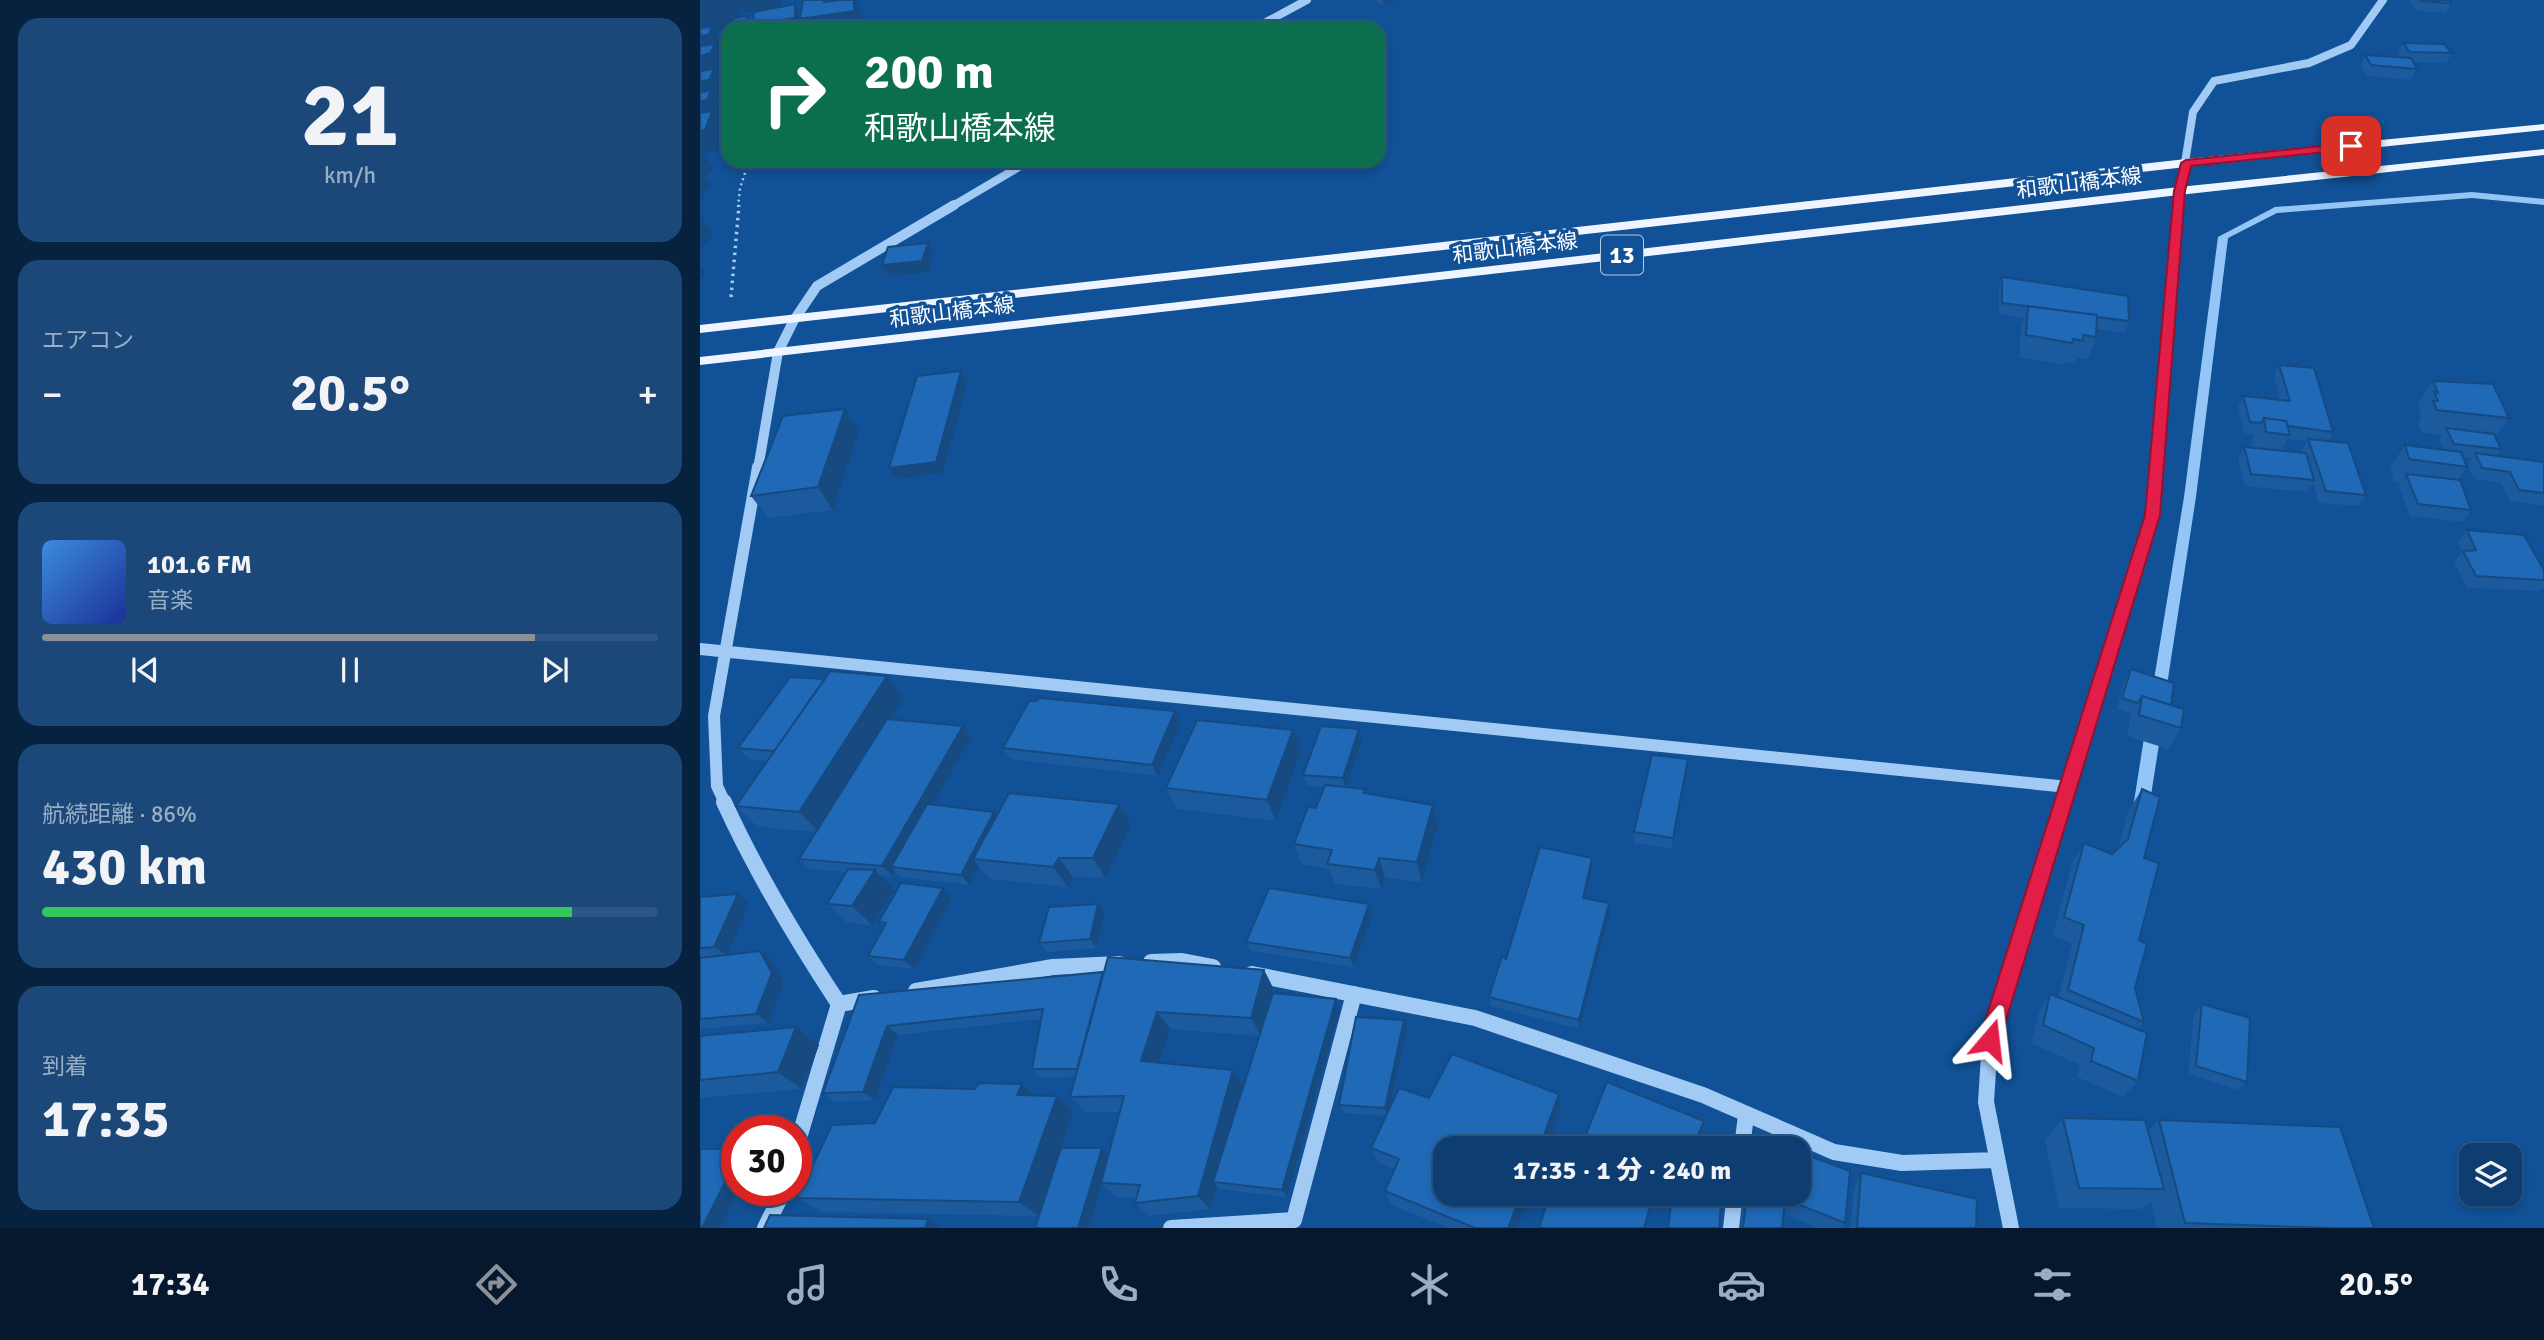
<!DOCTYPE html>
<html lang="ja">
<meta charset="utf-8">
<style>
:root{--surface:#0d3d71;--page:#1b4879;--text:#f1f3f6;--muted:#9aaec3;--line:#2d5684;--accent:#8c9099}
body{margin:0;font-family:Signika,"Noto Sans JP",sans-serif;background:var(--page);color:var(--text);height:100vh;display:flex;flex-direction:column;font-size:26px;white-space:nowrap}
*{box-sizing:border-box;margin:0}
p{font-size:23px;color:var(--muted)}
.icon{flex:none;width:38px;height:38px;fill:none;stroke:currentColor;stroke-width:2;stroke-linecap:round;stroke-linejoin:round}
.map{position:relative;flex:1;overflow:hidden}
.panel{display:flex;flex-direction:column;gap:18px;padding:18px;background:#07223e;width:700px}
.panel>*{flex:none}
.hud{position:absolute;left:21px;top:21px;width:665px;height:147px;border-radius:21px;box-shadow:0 4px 10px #0003,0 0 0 2px var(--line);background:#0b6e4f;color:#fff;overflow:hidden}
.fabs{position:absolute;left:1759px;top:1143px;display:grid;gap:14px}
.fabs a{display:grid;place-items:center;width:63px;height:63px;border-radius:14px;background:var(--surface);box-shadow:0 4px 10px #0003,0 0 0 2px var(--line);font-size:35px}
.speed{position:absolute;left:21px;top:1115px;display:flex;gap:14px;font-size:35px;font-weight:700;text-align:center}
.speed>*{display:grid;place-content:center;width:91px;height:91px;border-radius:50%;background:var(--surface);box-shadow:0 4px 10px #0003,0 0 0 2px var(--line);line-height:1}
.speed .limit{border:10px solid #d22;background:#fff;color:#111}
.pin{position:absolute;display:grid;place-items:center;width:60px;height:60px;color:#fff;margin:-30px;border-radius:14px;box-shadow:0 4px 10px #0006}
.me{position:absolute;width:77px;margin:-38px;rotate:17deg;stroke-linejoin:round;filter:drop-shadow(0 0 5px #0008)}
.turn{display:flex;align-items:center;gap:24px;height:147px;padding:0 28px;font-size:32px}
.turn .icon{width:91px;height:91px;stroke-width:2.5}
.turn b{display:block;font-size:49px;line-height:60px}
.big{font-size:52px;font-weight:800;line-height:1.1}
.panel .card{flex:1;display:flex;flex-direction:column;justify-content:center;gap:10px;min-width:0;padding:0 24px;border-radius:21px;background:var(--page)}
.panel .dial{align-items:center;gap:0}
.dial b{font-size:91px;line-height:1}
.song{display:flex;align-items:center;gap:21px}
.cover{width:84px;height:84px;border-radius:10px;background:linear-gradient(135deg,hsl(210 70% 55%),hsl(230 70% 35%))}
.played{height:7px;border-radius:4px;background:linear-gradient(90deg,var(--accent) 80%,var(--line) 80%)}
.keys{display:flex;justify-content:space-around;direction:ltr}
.heat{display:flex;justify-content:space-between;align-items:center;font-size:38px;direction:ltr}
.charge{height:10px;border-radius:5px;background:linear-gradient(90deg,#34c759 86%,var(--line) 0)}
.trip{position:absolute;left:733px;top:1136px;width:378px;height:70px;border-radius:21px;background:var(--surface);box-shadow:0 4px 10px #0003,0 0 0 2px var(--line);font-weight:800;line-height:70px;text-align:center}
.dock{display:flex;height:112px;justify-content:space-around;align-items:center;background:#05182d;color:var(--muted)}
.dock .icon{width:49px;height:49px}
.dock .selected{color:var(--accent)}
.dock b{font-size:32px;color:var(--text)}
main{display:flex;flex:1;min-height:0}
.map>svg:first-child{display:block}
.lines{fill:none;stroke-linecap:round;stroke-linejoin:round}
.stream{fill:#93c6f7;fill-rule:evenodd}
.path-far1{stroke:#a1caf4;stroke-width:2.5;stroke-dasharray:2 3.5;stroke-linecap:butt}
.path{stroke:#a1caf4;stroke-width:3.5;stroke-dasharray:2.5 4.5;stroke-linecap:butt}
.minor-far3{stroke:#a1caf4;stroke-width:8}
.minor-far2{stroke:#a1caf4;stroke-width:10}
.minor-far1{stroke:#a1caf4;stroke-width:12}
.minor{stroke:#a1caf4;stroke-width:16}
.major{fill:#eef5ff;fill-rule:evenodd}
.wall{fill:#1b5a9d;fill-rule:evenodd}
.shaded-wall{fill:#164a80}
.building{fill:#1f69b7;stroke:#164a80;stroke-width:2}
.route{fill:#e11d48;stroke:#92132f;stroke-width:2}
.labels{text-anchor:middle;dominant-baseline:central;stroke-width:7;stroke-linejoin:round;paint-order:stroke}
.far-street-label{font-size:21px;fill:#fff;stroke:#115197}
.shield{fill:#115197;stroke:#b8cbe0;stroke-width:2}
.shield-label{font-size:23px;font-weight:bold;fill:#fff}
</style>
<main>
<section class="panel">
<div class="card dial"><b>21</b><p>km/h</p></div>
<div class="card"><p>エアコン</p>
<div class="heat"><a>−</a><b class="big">20.5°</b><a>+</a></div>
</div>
<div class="card">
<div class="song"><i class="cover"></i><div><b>101.6 FM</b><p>音楽</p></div></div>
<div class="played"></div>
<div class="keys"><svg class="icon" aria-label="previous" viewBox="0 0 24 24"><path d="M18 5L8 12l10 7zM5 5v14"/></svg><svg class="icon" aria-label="pause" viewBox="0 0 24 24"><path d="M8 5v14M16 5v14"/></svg><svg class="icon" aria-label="next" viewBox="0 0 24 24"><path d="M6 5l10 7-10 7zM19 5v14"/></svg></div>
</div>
<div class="card"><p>航続距離 · 86%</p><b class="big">430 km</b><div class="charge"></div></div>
<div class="card"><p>到着</p><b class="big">17:35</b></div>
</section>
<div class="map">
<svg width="1844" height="1228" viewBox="0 0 1844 1228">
<rect width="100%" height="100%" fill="#115197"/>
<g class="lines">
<path class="stream" d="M1772 192 1844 199V205L1772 198 1577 213 1528 238 1496 497 1465 698 1463 702H1453L1451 698 1484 497 1518 237 1575 207Z
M1454 719 1459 721 1462 725 1449 808 1447 813 1441 815 1435 813 1433 808 1446 725 1449 721Z"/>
<path class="path-far1" d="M38 207 40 188 49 161"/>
<path class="path" d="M31 297 39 205"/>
<path class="minor-far3" d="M555 28 607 0
M251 207 329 161
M1478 207 1493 112 1514 81 1609 63 1651 45 1683 0"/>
<path class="minor-far2" d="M58 469 78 352 94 320 117 286 254 205
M1457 469 1478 205"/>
<path class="minor-far1" d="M0 649 1368 787
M25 803 17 786 14 716 58 467
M1363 803 1453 515 1457 467"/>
<path class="minor" d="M24 802C56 872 96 939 139 1004L96 1148
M451 962 482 961 513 967
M552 974 775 1018 1003 1095 1134 1152 1202 1163 1297 1160
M216 991 353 967 419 964
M139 1004 174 998
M1042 1148 1046 1115
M65 1228 84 1190
M471 1228 594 1220 654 994
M1031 1228 1035 1194
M1311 1228 1286 1102 1290 1040 1364 802"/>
<path class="major" d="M1844 124V130L1486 167 0 333V325L1486 159Z
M1844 149V155L1479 195 0 365V357L1479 187Z"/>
</g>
<path class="wall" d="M673 0H699L684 5Z
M1709 0H1749L1751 3 1746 13 1716 11Z
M1703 43 1752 53 1746 63 1713 62 1717 69 1711 80 1666 76 1661 65 1665 55 1701 57 1698 53Z
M1302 277 1429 321 1425 333 1396 329V337L1388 359 1377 358 1375 363 1366 362 1364 365 1319 357 1321 328 1324 318 1299 314V288Z
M1579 365 1633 432 1628 441 1666 495 1658 506 1619 503 1613 483 1607 492 1545 486 1538 459 1544 447 1553 448 1552 441 1555 435 1544 433 1538 407 1543 396 1580 400 1574 376ZM1588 439 1607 441 1602 450 1603 453 1581 451Z
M1733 381 1809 418 1795 437 1801 449 1796 456 1844 462V506L1810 501 1801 483 1774 479 1767 465 1772 458 1763 457 1767 467 1758 480 1771 510 1763 522 1710 516 1699 486 1701 483 1694 482 1690 467 1705 445 1743 449 1739 440 1742 435 1722 433 1718 423 1721 419 1719 415 1721 411 1718 403Z
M159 432 133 510 68 518 51 496Z
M1767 530 1844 570V587L1840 591 1767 588 1754 562 1762 551 1758 541Z
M1431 669 1471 705 1481 728 1468 749 1427 736 1430 718 1432 714 1417 709 1425 680Z
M204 698 190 719 263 726 271 737 232 804 294 812 297 815 431 825 406 878 373 877 368 887 289 879 279 867 270 885 200 877 195 871 192 876 179 875 194 890 172 925 148 923 127 904 146 872 110 869 99 859 116 832 58 827 36 806 68 761 49 759 38 748Z
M475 711 481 722 458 776 310 759 303 748Z
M662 740 647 787 667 794 733 805 738 825 722 882 685 878 681 889 635 884 629 869 602 864 594 844 616 808 625 787 607 785 603 775Z
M601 751 576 821 477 809 466 788Z
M987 770 972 849 934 843V832Z
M1442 789 1444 858 1435 988 1444 1022 1438 1029V1081L1423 1097 1377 1077 1380 1065 1331 1043 1339 1012 1350 994 1358 998 1372 944 1353 936 1372 863 1384 843 1412 854 1418 848 1429 810Z
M892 858V869L886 898 910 913 879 1029 791 1006 789 997 806 959Z
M38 894 49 904 27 955 72 960 84 983 68 1023 0 1029V897Z
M252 898 214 969 178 965 168 956 184 926 179 921Z
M405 913 397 948 347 952 339 943Z
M673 913 654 967 551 951 546 942Z
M564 970 573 988 569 1005 640 1009 587 1197 519 1189 517 1186 510 1209 449 1216 435 1203 436 1198 417 1197 402 1184 389 1228H335L409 1155 420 1112H386L370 1097 375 1077 341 1078 332 1069 341 1019 198 1035 175 1100 135 1102 123 1093 159 995ZM470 1029 559 1036 544 1085 533 1070 460 1063Z
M1502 1004 1547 1082 1537 1090 1488 1074 1494 1013Z
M96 1027 119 1045 102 1089 0 1098V1036Z
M707 1029 691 1106 729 1098 859 1094 861 1110 847 1148H746V1194H830L817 1228H748L692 1205 685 1191 695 1169 679 1163 671 1148 686 1116 644 1113 639 1105Z
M335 1096H357L373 1112 338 1216 122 1212 97 1198 175 1123Z
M1363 1118 1448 1131 1459 1120 1674 1228H1457L1451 1201 1441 1209 1359 1208 1345 1140Z
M1004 1121 1002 1129 995 1148H893L886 1145 885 1137Z
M1161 1173 1276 1228H1150L1154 1188Z
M1044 1194H1099L1145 1223 1143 1228H1118L1084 1214 1082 1228H1041Z"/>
<path class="shaded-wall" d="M0 0H82L79 8 39 13 45 22 47 16 53 28H28V31L16 32 24 47 20 53 27 64 22 73 17 75 26 89 21 101H17L23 112 20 121H18L25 132 18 152 4 153 13 168 5 177 11 186 0 200Z
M125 0H127L133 14 155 0 164 18 163 28H56L53 24 95 4 102 18 124 2Z
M683 0H699L684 5Z
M0 215 13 235 0 251Z
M228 243 233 254 228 272 188 276 182 265Z
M0 265 5 273 0 280Z
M261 371 267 383 243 473 197 479 189 468Z
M145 409 159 432 133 510 118 487Z
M187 676 204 698 119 832 99 812Z
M475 711 481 722 458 776 452 765Z
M263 726 271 737 197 868 191 867 195 871 192 876 182 866Z
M659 729 662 740 646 789 643 778Z
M593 730 601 751 576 821 567 800Z
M988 759 987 770 972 849 973 838Z
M419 804 431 825 406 878 393 858Z
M733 805 738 825 722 882 717 862Z
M294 812 302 822 273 859 279 867 270 885 261 875Z
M359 858 373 877 368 887 353 867Z
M679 858 685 878 681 889 675 870Z
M892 858V869L884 907 883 898Z
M175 870 194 890 172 925 152 906Z
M243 888 252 898 214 969 204 960Z
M38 894 49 904 27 956 14 947Z
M909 903 910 913 879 1029V1020Z
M398 904 405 913 397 948 390 939Z
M669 904 673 913 654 967 650 958Z
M60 951 72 960 84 983 68 1023 56 1014Z
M564 970 573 988 561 1036 551 1018Z
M636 999 640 1009 587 1197 582 1190Z
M457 1012 470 1029 455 1078 441 1061Z
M704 1020 707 1029 688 1116 685 1108Z
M187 1026 198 1035 175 1100 163 1092Z
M96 1027 119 1045 102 1089 78 1072Z
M533 1070 544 1086 513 1182 517 1186 510 1209 498 1196Z
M322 1084 339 1100 317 1095Z
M859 1094 861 1110 847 1148H839Z
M357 1096 373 1112 338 1216 319 1202Z
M1004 1121 1002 1129 995 1148H993Z
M402 1148 410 1156 389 1228H378Z
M37 1159V1190H39L20 1228H2Z
M821 1194H830L817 1228H808Z
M228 1219 239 1226 238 1228H225Z"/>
<path class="building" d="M103 0H125L124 2 141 0H154V11L100 19Z
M1720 0H1749L1751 3 1720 1Z
M95 4V18L53 24 54 12Z
M47 16 46 25 33 27 34 18Z
M136 18V28H92V25Z
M12 27 8 35 0 36V28Z
M1703 43 1744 44 1752 53 1710 52Z
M15 44 10 53 0 56V46Z
M1665 55 1711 58 1717 69 1671 65Z
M14 69 9 80 0 81V71Z
M11 91 7 100 0 101V92Z
M12 111 5 130 0 131V113Z
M228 243 222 261 182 265 188 247Z
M1302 277 1428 296 1429 321 1397 317V315L1302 303Z
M1328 306 1397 315 1396 337 1383 335V341L1373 339 1372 343 1326 335Z
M1579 365 1614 368 1633 432 1588 426 1586 421 1564 418 1562 423 1550 422 1543 396 1590 401Z
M261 371 236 462 189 468 217 376Z
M1733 381 1793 384 1809 418 1737 410 1733 401H1738L1734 392 1738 393Z
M145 409 118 487 51 496 83 416Z
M1564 418 1586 421 1590 435 1566 432Z
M1746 428 1794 434 1801 449 1754 444Z
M1608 439 1648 443 1666 495 1626 491Z
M1705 445 1761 452 1767 467 1709 459Z
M1544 447 1606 453 1614 480 1551 474Z
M1775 453 1844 462V493L1819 490 1810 472 1782 468Z
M1706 474 1760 480 1771 510 1718 504Z
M1767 530 1824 535 1844 570V580L1776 576 1763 551 1776 550Z
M1431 669 1474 683 1471 705 1442 696 1438 703 1422 698Z
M130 671 187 676 99 812 36 806Z
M90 677 125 679 74 751 38 748Z
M1442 696 1484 709 1481 728 1439 715Z
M339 698 475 711 452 765 303 748 329 701H336Z
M187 719 263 726 182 866 99 859Z
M497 720 593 730 567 800 466 788Z
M621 726 659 729 643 778 603 775Z
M952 755 988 759 973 838 934 832Z
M625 785 665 789 664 793 733 805 717 862 679 858 675 870 627 864 632 850 594 844 608 807 616 808Z
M1442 789 1460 797 1444 858 1459 863 1439 940 1447 944 1435 988 1444 1022 1368 990 1384 925 1364 917 1384 843 1412 854 1428 839Z
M309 793 419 804 393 858H359L353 867 273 859Z
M227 804 294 812 261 875 191 867Z
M840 847 892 858 883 898 909 903 879 1020 789 997 802 956 806 959Z
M148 869 175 870 152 906 127 904Z
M201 883 243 888 204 960 168 956 186 923 179 921Z
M569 888 669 904 650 958 546 942Z
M38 894 14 947 0 948V897Z
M398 904 390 939 339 943 349 907Z
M60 951 72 973 56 1014 0 1019V958Z
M408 957 564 970 551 1018 457 1012 441 1061 533 1070 498 1196 435 1203 440 1185 401 1183 424 1096 370 1097Z
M403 972 377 1069H332L343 1009 187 1026 163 1092 123 1093 159 995Z
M573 993 636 999 582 1190 513 1182Z
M1350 994 1447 1033 1438 1081 1391 1061 1394 1048 1343 1025Z
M1502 1004 1550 1018 1547 1082 1496 1066Z
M656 1017 704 1020 685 1108 639 1105Z
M96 1027 78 1072 0 1080V1036Z
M752 1054 859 1094 839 1148H746V1194H821L808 1228H775L685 1191 699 1159 671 1148 699 1088 729 1098Z
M907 1082 1004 1121 993 1148H911L885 1137Z
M279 1083 322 1084 317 1095 357 1096 319 1202 97 1198 132 1125 175 1123 193 1087 275 1089Z
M1363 1118 1445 1120 1464 1189 1379 1188Z
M1459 1120 1640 1127 1674 1228H1633L1485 1223Z
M1053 1133 1090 1148H1051Z
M361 1148H402L378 1228H335Z
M0 1149H37V1159L2 1228H0Z
M1099 1152 1150 1171 1145 1223 1085 1199 1082 1228H1043L1047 1194H1099Z
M1161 1173 1277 1199 1276 1228H1157Z
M850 1194H907L950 1207 944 1228H839Z
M972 1197 1021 1205 1019 1228H968Z
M70 1215 228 1219 225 1228H64Z"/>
<path class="route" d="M1651 143 1657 146 1655 149 1491 166 1485 191 1460 515 1300 1040 1297 1047 1290 1050 1282 1047 1279 1040 1445 515 1474 191 1481 163 1486 160Z"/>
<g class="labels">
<g class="far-street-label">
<text transform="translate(1379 183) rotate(-7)">和歌山橋本線</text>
<text transform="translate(815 248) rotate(-7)">和歌山橋本線</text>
<text transform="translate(252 312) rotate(-7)">和歌山橋本線</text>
</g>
<rect class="shield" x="901" y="235.5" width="42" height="39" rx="5"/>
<g class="shield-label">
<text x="922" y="255">13</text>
</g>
</g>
</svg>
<div class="fabs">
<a><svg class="icon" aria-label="layers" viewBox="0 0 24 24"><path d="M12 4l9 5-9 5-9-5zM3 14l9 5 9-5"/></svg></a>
</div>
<div class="speed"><div class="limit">30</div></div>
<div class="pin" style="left:1651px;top:146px;background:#d93025"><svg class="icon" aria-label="arrive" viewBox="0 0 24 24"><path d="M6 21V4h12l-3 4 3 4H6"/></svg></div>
<svg class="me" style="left:1290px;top:1040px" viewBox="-20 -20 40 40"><path d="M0-17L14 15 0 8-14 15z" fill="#e11d48" stroke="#fff" stroke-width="4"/></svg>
<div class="trip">17:35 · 1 分 · 240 m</div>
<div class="hud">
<div class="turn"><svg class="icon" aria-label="right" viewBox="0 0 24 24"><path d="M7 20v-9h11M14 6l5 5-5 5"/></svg><div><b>200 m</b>和歌山橋本線</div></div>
</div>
</div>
</main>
<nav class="dock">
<b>17:34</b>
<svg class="icon selected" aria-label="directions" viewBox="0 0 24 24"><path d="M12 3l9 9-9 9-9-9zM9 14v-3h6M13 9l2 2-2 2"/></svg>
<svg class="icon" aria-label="music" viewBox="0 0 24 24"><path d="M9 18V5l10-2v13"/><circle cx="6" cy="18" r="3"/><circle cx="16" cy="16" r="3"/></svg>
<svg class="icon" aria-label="phone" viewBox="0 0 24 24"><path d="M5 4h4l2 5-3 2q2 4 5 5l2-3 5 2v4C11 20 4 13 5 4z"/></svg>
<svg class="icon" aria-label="climate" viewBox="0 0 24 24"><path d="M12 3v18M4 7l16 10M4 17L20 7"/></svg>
<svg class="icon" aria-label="car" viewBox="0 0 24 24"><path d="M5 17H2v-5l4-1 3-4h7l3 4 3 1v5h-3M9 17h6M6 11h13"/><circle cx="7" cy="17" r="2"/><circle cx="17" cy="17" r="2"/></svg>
<svg class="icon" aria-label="filters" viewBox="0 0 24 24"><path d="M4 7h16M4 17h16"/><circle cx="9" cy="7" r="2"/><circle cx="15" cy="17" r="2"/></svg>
<b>20.5°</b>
</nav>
